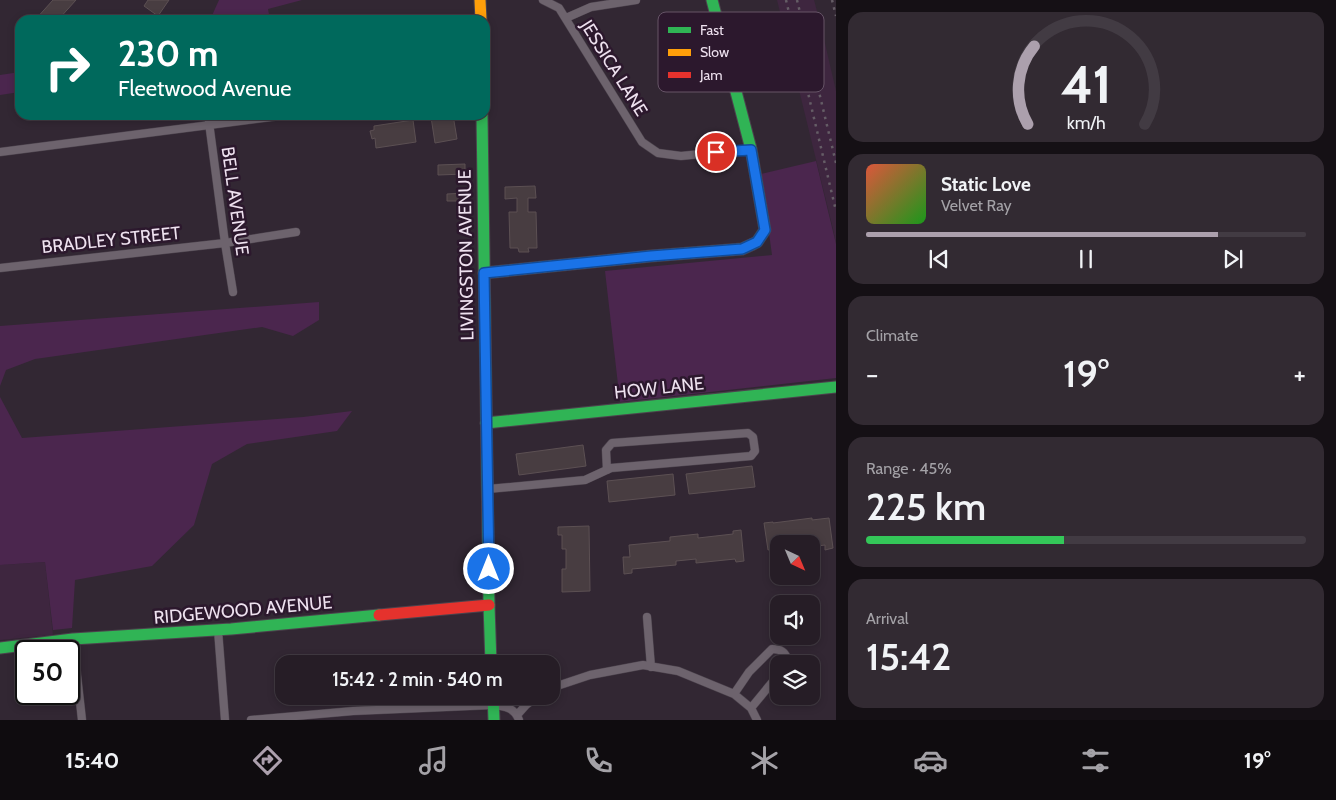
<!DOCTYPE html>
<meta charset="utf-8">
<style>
:root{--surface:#261d26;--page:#322a32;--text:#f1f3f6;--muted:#a4a2a7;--line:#423b43;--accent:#aca0ad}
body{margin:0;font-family:Cabin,sans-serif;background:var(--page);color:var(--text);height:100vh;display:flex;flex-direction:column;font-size:19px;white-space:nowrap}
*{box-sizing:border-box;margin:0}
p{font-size:16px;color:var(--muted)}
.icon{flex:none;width:28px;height:28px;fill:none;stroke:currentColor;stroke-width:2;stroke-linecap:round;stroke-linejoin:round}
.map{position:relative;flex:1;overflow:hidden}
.panel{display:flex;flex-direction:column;gap:12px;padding:12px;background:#151015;width:500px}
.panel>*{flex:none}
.banner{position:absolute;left:15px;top:15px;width:475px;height:105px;border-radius:15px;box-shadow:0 2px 8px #0003,0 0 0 1px var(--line);background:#00695c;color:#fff;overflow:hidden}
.needle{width:32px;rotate:136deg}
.fabs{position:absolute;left:770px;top:535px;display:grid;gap:10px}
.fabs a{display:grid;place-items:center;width:50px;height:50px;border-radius:10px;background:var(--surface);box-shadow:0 2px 8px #0003,0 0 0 1px var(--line);font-size:25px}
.speed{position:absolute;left:15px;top:640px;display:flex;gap:10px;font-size:25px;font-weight:700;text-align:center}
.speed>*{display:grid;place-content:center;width:65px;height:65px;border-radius:50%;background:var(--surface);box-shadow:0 2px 8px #0003,0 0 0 1px var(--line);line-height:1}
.speed .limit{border:2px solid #111;border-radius:8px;background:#fff;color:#111}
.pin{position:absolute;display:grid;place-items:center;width:42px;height:42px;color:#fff;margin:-21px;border:2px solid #fff;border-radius:50%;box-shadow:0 1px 5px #0007}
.me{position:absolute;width:55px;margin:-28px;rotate:0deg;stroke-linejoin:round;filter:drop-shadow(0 0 4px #0008)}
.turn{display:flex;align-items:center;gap:18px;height:105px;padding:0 20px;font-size:22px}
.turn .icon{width:65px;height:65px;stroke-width:2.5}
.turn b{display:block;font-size:35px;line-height:42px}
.big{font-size:38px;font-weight:600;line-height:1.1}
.panel .card{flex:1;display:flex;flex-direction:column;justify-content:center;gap:8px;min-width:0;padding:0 18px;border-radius:15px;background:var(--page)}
.panel .dial{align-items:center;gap:0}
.dial svg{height:130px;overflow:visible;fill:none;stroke:var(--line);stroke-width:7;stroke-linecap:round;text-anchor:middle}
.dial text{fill:var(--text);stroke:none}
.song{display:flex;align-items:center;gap:15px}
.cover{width:60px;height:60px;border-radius:8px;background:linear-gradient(135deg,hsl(10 70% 55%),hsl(120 70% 35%))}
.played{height:5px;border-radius:2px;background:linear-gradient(90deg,var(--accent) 80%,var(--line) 80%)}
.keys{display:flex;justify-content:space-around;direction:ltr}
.heat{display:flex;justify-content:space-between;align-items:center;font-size:28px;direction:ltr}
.charge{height:8px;border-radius:4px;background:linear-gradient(90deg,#34c759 45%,var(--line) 0)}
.trip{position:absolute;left:275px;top:655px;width:285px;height:50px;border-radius:15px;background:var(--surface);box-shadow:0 2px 8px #0003,0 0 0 1px var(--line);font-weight:600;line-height:50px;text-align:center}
.dock{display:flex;height:80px;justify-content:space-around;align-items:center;background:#0f0c0f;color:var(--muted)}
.dock .icon{width:35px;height:35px}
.dock .current{color:var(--accent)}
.dock b{font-size:22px;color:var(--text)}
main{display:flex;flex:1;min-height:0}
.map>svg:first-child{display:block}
.built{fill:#3e263f}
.green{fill:#4b264e}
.building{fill:#483d41;stroke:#5c5053}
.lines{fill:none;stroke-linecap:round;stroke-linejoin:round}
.street-casing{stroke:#4c434d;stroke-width:9}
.fast-casing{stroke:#4c434d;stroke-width:13}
.slow-casing{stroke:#4c434d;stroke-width:13}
.jam-casing{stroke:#4c434d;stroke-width:13}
.street{stroke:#6d636d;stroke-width:8}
.fast{stroke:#30b455;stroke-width:11}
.slow{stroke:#ff9f0a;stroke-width:11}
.jam{stroke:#e5322d;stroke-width:11}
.rail{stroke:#655d66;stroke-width:2.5;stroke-dasharray:2.5 5;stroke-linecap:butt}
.route-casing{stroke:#114b97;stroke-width:12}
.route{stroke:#1a73e8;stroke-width:9}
.labels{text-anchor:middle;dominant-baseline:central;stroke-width:5;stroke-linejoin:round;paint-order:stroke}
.street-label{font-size:18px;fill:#eee1ef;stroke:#2c182d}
.key{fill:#2c182d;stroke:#665467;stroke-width:1}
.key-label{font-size:14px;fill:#eee1ef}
</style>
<main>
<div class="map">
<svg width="836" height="720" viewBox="0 0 836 720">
<rect width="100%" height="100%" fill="#322733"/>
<path class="built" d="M777 0H814L820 22 836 91V244L833 229Z
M45 562 53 635 0 640V565Z"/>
<path class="green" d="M219 0H302L268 9 270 20H210Z
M20 72V92L0 95V75Z
M816 161 836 244V378L620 402 605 271 772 255 761 174Z
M319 302V320L293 336 262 327 35 359 6 370 0 386V326Z
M0 397 22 438 303 417 352 411 337 431 247 444 212 464 194 525 152 566 75 580 72 628 53 630 45 562 0 565Z"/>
<path class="building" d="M53 0H76L58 20H35Z
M148 0H169L158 16 144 6Z
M443 115H453L457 139 435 143 431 117Z
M413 120 416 142 376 148 375 138 372 139 370 131 374 130V126Z
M465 164V174L438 175V165Z
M535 186 536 198H528V212H536L537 248H528L529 252H519L518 248H510L509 212H517V198L505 199V187Z
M466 193V201H447V194Z
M583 445 586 466 519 475 516 454Z
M752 466 755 487 689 494 686 474Z
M673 474 675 495 609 502 607 481Z
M812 518V520L829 518 833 548 825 550V545L811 547V544L809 543 779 544V548L768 550 764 523 773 522V523Z
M589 526 590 591 562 592V569H566V549H562V535H558V527Z
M741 530 744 561 736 562 735 559 696 563V559L676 561V565L632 569V573L624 574 623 557H630L629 545 670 541V537L698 534V538L733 534V531Z"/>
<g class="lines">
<defs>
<path id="street" d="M543 0 559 8 642 142 658 153 681 156 751 149
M566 18 591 7 636 0
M208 115 225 243 233 292
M0 152 287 115
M0 268 225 243 296 232
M488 489 585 480 611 468 751 456 755 451 753 437 748 433 612 443 606 450 607 470
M647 617 651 667
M218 630 225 720
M73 639 82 720
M551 688 590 675 643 665 678 671 734 694 751 708 757 720
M734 694 749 672 772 649C781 649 785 652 788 660L786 664
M751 708 779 674
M517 715 526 705 538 696
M251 720 353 711 493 705C505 706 515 708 519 720"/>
<path id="fast" d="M712 0 751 149 765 230 757 242 753 244
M482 115 489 605 491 664
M486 423 836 387
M0 648 73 639 231 629 379 615
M493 696 494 720"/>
<path id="slow" d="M480 0 481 20
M484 273 651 256 742 249 753 244"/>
<path id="jam" d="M379 615 489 605"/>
</defs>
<use href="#street" class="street-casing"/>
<use href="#fast" class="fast-casing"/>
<use href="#slow" class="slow-casing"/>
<use href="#jam" class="jam-casing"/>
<use href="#street" class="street"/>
<use href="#fast" class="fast"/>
<use href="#slow" class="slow"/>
<use href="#jam" class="jam"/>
<path class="rail" d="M786 0 836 211
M797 0 836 163
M832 0 836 16"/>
</g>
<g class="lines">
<defs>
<path id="route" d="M489 569 484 273 651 256 742 249 757 242 765 230 751 150 716 152"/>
</defs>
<use href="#route" class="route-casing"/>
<use href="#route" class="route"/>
</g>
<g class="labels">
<g class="street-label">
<text transform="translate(614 68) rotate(58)">JESSICA LANE</text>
<text transform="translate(235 201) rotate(82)">BELL AVENUE</text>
<text transform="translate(111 240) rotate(-6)">BRADLEY STREET</text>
<text transform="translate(466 255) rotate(-91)">LIVINGSTON AVENUE</text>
<text transform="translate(659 388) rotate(-6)">HOW LANE</text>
<text transform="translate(243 610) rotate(-5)">RIDGEWOOD AVENUE</text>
</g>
</g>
<rect x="658" y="12" width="166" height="80" rx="8" class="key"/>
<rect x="668" y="27" width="23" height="6" fill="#30b455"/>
<rect x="668" y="49" width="23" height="7" fill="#ff9f0a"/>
<rect x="668" y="72" width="23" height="6" fill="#e5322d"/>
<g class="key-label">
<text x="700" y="35">Fast</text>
<text x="700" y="57">Slow</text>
<text x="700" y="80">Jam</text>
</g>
</svg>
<div class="fabs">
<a><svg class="needle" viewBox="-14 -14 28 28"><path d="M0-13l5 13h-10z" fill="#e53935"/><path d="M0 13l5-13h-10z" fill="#a4a2a7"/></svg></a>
<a><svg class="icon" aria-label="sound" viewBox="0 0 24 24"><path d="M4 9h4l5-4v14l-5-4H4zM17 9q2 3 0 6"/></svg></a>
<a><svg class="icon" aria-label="layers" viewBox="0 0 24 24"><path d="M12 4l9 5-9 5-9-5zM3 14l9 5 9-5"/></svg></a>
</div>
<div class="speed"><div class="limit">50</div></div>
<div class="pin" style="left:716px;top:152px;background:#d93025"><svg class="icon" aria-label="arrive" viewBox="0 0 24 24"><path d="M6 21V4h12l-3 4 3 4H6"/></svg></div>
<svg class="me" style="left:489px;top:569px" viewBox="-20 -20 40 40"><circle r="17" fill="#1a73e8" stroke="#fff" stroke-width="3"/><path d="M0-11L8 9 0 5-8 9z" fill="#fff"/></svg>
<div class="trip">15:42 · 2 min · 540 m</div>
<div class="banner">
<div class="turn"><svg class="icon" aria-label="right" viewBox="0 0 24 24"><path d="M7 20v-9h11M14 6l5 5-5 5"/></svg><div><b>230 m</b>Fleetwood Avenue</div></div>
</div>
</div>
<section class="panel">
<div class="card dial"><svg viewBox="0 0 100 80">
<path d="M14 69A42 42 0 1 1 86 69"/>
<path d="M14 69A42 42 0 0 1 18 21" stroke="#aca0ad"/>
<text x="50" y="56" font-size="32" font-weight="700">41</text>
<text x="50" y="72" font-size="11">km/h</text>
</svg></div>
<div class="card">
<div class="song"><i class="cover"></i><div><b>Static Love</b><p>Velvet Ray</p></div></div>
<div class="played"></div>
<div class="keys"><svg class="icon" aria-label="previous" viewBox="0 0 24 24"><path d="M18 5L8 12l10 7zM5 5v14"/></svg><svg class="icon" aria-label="pause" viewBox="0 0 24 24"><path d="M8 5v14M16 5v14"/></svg><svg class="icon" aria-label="next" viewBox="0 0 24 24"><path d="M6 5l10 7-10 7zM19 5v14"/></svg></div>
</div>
<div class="card"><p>Climate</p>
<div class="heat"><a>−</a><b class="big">19°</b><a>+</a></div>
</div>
<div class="card"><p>Range · 45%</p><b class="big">225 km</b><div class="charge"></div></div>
<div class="card"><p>Arrival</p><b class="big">15:42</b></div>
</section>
</main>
<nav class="dock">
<b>15:40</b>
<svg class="icon current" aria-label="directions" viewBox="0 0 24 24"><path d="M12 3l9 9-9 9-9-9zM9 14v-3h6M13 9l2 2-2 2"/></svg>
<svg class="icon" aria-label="music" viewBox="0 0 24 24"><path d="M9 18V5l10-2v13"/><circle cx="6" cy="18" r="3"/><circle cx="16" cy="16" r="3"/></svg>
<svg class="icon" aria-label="phone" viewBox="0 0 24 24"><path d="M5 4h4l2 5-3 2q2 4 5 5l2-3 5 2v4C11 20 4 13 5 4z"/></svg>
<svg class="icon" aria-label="climate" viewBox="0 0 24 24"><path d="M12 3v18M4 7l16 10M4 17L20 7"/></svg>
<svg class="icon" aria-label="car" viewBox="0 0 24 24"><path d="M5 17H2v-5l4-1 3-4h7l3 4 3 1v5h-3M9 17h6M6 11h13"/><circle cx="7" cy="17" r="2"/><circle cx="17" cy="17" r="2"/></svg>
<svg class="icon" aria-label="filters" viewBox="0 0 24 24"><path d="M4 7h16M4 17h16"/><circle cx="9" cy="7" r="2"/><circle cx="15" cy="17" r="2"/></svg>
<b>19°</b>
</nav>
